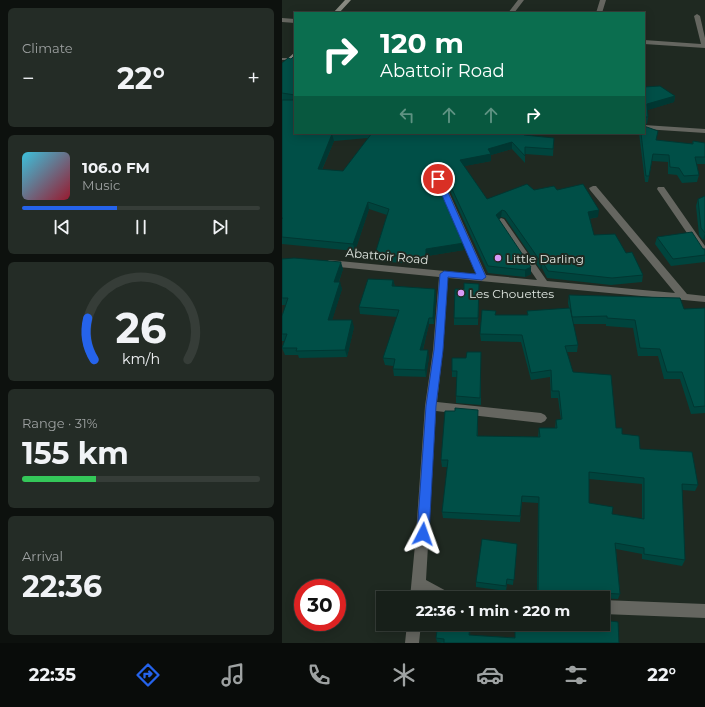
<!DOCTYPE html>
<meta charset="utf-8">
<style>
:root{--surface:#171f19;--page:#242c26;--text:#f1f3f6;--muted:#9ea2a2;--line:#363d38;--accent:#2563eb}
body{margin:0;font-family:Montserrat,sans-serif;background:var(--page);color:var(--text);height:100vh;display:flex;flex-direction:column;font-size:15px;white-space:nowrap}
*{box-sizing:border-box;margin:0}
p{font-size:13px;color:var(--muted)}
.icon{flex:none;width:22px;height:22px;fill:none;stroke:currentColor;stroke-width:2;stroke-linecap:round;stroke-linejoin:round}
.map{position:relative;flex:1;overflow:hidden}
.details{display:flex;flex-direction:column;gap:8px;padding:8px;background:#0d110e;width:282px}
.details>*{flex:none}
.guide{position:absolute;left:12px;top:12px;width:351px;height:122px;border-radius:0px;box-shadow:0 2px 10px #0003,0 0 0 1px var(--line);background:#0b6e4f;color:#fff;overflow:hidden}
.speed{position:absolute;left:12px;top:579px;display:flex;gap:8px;font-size:20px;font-weight:700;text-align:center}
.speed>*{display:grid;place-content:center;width:52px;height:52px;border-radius:50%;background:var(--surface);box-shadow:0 2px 10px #0003,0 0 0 1px var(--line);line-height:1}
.speed .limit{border:6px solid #d22;background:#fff;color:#111}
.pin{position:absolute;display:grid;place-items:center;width:34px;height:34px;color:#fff;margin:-17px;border:2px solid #fff;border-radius:50%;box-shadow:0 1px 4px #0007}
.me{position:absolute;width:44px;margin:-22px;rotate:4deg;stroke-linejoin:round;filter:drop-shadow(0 0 3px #0008)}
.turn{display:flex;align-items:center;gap:14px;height:84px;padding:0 20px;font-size:18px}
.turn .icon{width:52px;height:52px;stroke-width:2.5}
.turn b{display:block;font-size:28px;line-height:34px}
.lanes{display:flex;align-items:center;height:38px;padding:0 20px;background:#0003;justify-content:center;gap:20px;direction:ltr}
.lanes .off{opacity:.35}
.big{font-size:30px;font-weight:700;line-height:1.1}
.details .tile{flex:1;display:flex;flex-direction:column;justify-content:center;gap:6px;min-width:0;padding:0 14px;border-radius:6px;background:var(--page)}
.details .dial{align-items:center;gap:0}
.dial svg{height:104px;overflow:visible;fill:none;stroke:var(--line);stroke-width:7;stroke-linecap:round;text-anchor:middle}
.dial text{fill:var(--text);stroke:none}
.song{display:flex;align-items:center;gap:12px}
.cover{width:48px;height:48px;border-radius:6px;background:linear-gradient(135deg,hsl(190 70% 55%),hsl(350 70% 35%))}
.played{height:4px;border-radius:2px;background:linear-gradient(90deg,var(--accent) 40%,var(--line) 40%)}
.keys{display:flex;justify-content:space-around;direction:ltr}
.heat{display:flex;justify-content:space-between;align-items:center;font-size:22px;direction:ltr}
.charge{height:6px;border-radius:3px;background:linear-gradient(90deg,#34c759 31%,var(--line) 0)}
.trip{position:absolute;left:94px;top:591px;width:234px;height:40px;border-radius:0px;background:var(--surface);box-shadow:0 2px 10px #0003,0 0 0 1px var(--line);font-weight:700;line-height:40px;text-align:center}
.tabs{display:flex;height:64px;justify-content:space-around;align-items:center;background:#090c0a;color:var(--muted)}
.tabs .icon{width:28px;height:28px}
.tabs .active{color:var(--accent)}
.tabs b{font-size:18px;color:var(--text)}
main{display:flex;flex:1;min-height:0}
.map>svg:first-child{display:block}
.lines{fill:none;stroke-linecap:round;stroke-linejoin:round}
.service{fill:#656660;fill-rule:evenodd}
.minor{fill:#656660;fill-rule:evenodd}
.secondary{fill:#888a81;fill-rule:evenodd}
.wall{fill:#00443d;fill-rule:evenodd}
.shaded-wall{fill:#003732}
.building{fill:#004f47;stroke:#003732;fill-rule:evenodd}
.route{fill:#2563eb;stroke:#184099}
.poi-dot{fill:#d99af7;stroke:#1f2921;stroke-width:1.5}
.labels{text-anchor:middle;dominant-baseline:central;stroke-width:4;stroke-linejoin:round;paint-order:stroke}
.street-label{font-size:12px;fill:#dfe6e0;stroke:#1f2921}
.poi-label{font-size:12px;fill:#dfe6e0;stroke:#1f2921;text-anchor:start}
</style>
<main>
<section class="details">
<div class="tile"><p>Climate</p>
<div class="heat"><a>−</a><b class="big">22°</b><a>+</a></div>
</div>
<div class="tile">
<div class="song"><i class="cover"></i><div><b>106.0 FM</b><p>Music</p></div></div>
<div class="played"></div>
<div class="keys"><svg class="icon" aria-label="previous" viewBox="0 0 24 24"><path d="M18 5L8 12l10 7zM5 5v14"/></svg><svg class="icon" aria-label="pause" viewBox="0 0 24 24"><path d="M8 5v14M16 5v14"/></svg><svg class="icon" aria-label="next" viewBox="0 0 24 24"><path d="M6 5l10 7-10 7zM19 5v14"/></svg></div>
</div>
<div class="tile dial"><svg viewBox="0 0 100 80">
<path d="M14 69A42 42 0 1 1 86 69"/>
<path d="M14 69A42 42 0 0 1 9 37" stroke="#2563eb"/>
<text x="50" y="56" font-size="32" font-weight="700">26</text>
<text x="50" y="72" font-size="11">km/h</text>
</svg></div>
<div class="tile"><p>Range · 31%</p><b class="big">155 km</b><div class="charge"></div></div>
<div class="tile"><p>Arrival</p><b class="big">22:36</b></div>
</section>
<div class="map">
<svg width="423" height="643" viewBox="0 0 423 643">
<rect width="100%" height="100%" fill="#1f2921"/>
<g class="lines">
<path class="service" d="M0 58H8L10 59 8 60H0Z"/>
<path class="minor" d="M236 0H242L232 13H226Z
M318 0H324L320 13H314Z
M415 14 418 16 423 38V48L362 44V40L419 44 412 16Z
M0 18 13 19V23L0 22Z
M362 125 423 129V133L362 129Z
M154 177H157L161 179 204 275 255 280 215 221 219 218 222 219 265 281 393 293 308 190 307 188 311 186H314L405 294 423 296V302L166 278 161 350 155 402 259 413 263 415 265 418 263 421 259 423 154 411 144 580 168 593 170 598H148L142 595V598H128L134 534 143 406 151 350 157 277 47 266 42 263 47 260 194 274 153 179Z
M376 187H382L423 246V256L420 255 375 189Z
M321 600 423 604V618L321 614Z
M125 624H139L137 643H123Z"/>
<path class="secondary" d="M63 0H69L57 13H51Z
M13 52V57L0 69V64Z"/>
</g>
<path class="wall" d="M13 55V133H242V135L272 138 271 156 243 154V163L230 149 209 155V161L182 166 205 199 252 190H275L316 217 307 219 312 235 344 253 361 275 360 282 329 285 265 278 260 268 258 269 223 218 219 217 217 219 249 274 243 277 206 273 162 178 157 176H153L182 250 145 256V265L95 261 93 254 105 215 87 209 73 251 0 244V63L9 59ZM86 138 61 171 40 170 52 141Z
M362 87 393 96 392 102 365 110 366 117 365 124 362 123Z
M357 133H362L374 140 410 144 411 141 423 143V164H415L417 175 415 182 400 183 395 175 386 174V162L370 161 366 182H363Z
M423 196V239L421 240 417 235 414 206 416 199Z
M375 237 423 249V262L389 266 373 244Z
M0 259 61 269 57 282 60 289 50 320 72 327 65 357 17 358 16 355H3L0 348 2 341H0V316L4 305H0Z
M111 280 113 286 153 289 154 296 152 324H147L141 350 147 357 144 377 112 376 111 369V366L103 365 101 358 115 317 78 314 77 307Z
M182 289 197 291 196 325H172V318Z
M287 295 402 309 423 308V413L409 414 398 379H382L376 356H356L351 328 324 326V324H291L296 345 295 352H285L291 372 334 428 340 434 358 449 416 485 413 491 400 490 403 560 400 566 360 559V554L334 549 338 594 336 599 296 597V598H255L256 503 240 502 238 522 161 518 160 512 166 467H160L159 460 196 417V436L256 437 257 428H273L274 420H279L276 398H269L268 377 249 380 239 342 199 341 198 334 214 315H245V311L287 308 286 303ZM307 479 360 484V519L330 514 307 503Z
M199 352V405L174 403V396L175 377H170V371L184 358Z
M235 544 231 585 225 584 224 591 194 587V582Z
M156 624H189L188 635 337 643H160L155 642 154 638Z"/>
<path class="shaded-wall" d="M393 96 392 102 363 111 365 104Z
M50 134 52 141 37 176 36 169Z
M230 142V149L209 155V161L178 167V160L206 149Z
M156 169 157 176H153L151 173 152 170Z
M86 202 87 209 73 251 71 244Z
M220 210 219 217 214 222V215Z
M317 210 316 217 305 219 306 212Z
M423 233V239L421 240Z
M182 243V250L145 256V265L144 258V249Z
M260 261V268L258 269 259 262Z
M59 262 61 269 54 289 52 282Z
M249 267V274L243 277V270Z
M111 280 113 287 110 286Z
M58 282 60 289 48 327 46 320Z
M153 289 154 296 152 324 151 318Z
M147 318V324L139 357 138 350Z
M70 320 72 327 65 357 63 350Z
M146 350 147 357 144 377 143 370Z
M188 624H189L187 639V635Z"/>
<path class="building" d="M13 55V133H62L50 134 36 169 61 171 90 133H242V135L272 138 271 149 243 147V156L230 142 206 149 209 154 178 160 205 199 245 184 252 190 272 186 275 190 301 184 317 210 306 212 312 235 333 234 344 253 350 252 361 275 330 278 266 271 260 261 259 262 223 211 220 210 214 215 249 267 243 270 206 266 162 172 156 169 152 170 151 173 182 243 144 249V258L93 254 107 209 86 202 71 244 0 237V219L1 218H0V100H11L13 95 0 93V63L6 58 9 59Z
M378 86 393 96 365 104 366 117H362V87Z
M362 126 376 131 374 140 411 144V141L423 143V157H413L417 175 402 176 397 168 388 167 387 155 371 154 367 176H364L359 133H362Z
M423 196V233L419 228 416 199Z
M410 232 421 249H423V255L391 259 375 237Z
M12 258 59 262 52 282H58L46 320H70L63 350 14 351 15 348H0L5 334H0V316L6 298H0V259Z
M86 279 111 280 110 286 153 289 151 318H147L138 350H146L143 370 111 369 113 359 101 358 117 310 77 307Z
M182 283 197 284 196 318H172L173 289H182Z
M287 295 398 298 402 309 423 308V406L412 407 400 372H385L378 349 358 348 353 320 325 318V316L290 317Z
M288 308 296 345 283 346 291 372 329 375 334 428H340V434L357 436 358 449 410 452 416 485 400 484 403 560 362 554V548L333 543 338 594 296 592V598H256L257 497 240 496 238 516 160 512 166 460H159L163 411H173V408L196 410 195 436 258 437 257 428H275L274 420 280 419 277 391H270L269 370 249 373 240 335 198 334 200 310 214 311 213 315H246L245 311ZM307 472 362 478V519L330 514 331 507 307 503Z
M185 352H199L198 398 174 396 175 371H170V358H184Z
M200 539 235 544 232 580 225 579 224 586 194 582Z
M321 620 336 622 337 643H162V639L154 638 156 624H188L187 635 233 638V624H321Z"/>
<path class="route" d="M154 177 160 179 204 277 200 280 166 277 161 350 154 406 147 534 145 538 141 540 137 538 135 534 144 406 152 350 158 274 162 271 194 274 153 179Z"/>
<g class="poi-dot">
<circle cx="216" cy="258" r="4"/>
<circle cx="179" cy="293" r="4"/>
</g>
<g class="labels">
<g class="street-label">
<text transform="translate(105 256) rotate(5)">Abattoir Road</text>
</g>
<g class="poi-label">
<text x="224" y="258">Little Darling</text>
<text x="187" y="293">Les Chouettes</text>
</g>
</g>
</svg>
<div class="speed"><div class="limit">30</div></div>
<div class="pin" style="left:156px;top:179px;background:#d93025"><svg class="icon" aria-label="arrive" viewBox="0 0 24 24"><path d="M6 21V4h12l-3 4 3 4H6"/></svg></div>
<svg class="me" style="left:141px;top:534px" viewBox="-20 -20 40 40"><path d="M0-17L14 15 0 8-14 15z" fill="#2563eb" stroke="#fff" stroke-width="4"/></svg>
<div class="trip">22:36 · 1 min · 220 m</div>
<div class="guide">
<div class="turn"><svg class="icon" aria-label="right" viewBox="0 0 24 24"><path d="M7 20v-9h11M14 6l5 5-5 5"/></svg><div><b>120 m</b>Abattoir Road</div></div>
<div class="lanes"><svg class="icon off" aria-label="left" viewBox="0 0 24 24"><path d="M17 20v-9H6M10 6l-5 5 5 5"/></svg><svg class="icon off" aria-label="ahead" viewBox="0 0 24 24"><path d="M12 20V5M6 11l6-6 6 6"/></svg><svg class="icon off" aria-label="ahead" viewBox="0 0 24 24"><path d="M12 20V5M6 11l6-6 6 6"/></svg><svg class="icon" aria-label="right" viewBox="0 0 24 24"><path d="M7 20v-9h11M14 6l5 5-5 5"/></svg></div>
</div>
</div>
</main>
<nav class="tabs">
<b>22:35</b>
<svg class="icon active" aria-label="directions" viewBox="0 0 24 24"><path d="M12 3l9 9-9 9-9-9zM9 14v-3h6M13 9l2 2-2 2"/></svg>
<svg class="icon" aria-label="music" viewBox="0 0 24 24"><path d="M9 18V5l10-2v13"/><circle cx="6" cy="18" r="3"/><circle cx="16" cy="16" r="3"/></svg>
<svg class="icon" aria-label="phone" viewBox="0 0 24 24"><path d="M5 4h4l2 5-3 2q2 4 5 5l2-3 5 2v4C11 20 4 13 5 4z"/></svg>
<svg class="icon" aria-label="climate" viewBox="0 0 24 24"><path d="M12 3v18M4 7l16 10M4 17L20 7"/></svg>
<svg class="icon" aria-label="car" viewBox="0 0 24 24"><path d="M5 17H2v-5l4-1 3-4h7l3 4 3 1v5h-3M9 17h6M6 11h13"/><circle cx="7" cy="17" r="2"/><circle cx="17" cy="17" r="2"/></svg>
<svg class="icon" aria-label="filters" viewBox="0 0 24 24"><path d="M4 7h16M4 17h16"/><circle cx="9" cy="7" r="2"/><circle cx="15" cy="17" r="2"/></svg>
<b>22°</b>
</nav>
